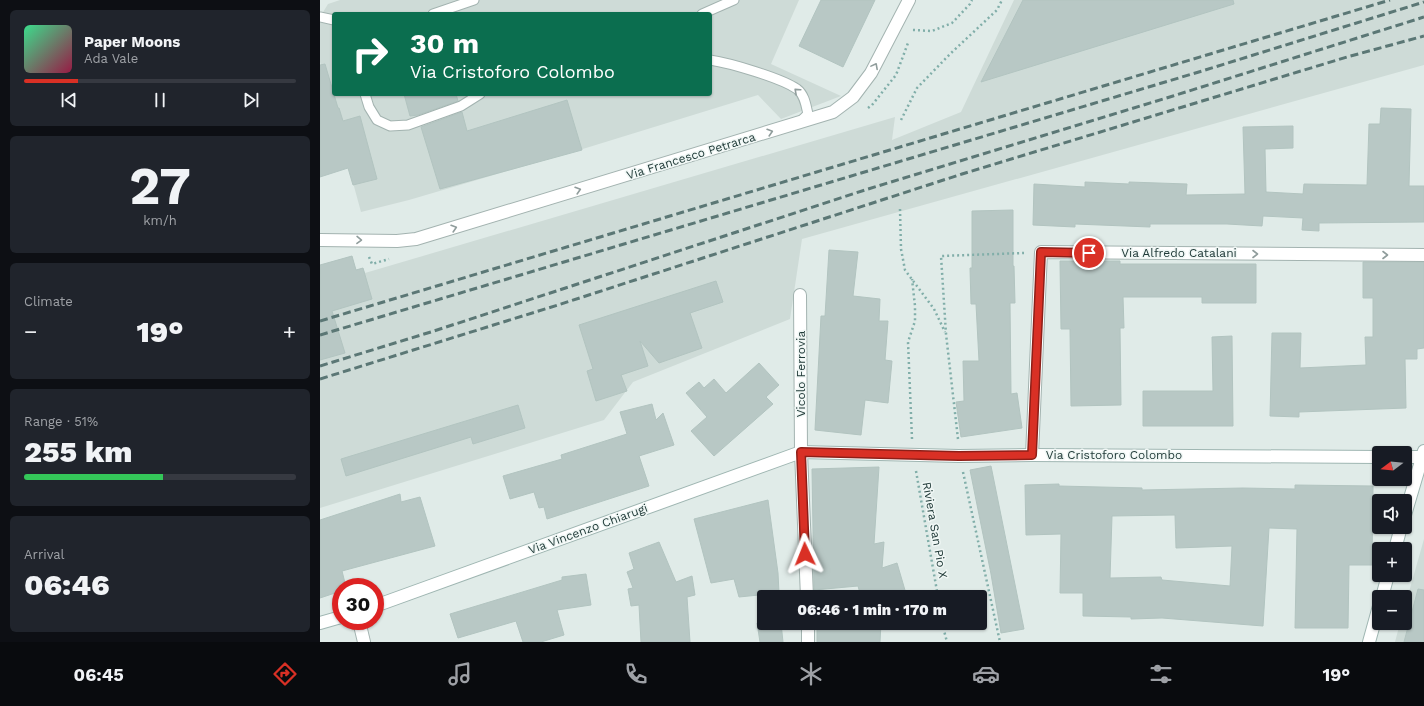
<!DOCTYPE html>
<meta charset="utf-8">
<style>
:root{--surface:#171b24;--page:#20242c;--text:#f1f3f6;--muted:#9ea1a6;--line:#363941;--accent:#d93025}
body{margin:0;font-family:"Work Sans",sans-serif;background:var(--page);color:var(--text);height:100vh;display:flex;flex-direction:column;font-size:15px;white-space:nowrap}
*{box-sizing:border-box;margin:0}
p{font-size:13px;color:var(--muted)}
.icon{flex:none;width:22px;height:22px;fill:none;stroke:currentColor;stroke-width:2;stroke-linecap:round;stroke-linejoin:round}
.map{position:relative;flex:1;overflow:hidden}
.drawer{display:flex;flex-direction:column;gap:10px;padding:10px;background:#0d0f14;width:320px}
.drawer>*{flex:none}
.guide{position:absolute;left:12px;top:12px;width:380px;height:84px;border-radius:4px;box-shadow:0 1px 3px #0004;background:#0b6e4f;color:#fff;overflow:hidden}
.needle{width:26px;rotate:254deg}
.tools{position:absolute;left:1052px;top:446px;display:grid;gap:8px}
.tools a{display:grid;place-items:center;width:40px;height:40px;border-radius:4px;background:var(--surface);box-shadow:0 1px 3px #0004;font-size:20px}
.speed{position:absolute;left:12px;top:578px;display:flex;gap:8px;font-size:20px;font-weight:700;text-align:center}
.speed>*{display:grid;place-content:center;width:52px;height:52px;border-radius:50%;background:var(--surface);box-shadow:0 1px 3px #0004;line-height:1}
.speed .limit{border:6px solid #d22;background:#fff;color:#111}
.pin{position:absolute;display:grid;place-items:center;width:34px;height:34px;color:#fff;margin:-17px;border:2px solid #fff;border-radius:50%;box-shadow:0 1px 4px #0007}
.me{position:absolute;width:44px;margin:-22px;rotate:358deg;stroke-linejoin:round;filter:drop-shadow(0 0 3px #0008)}
.turn{display:flex;align-items:center;gap:14px;height:84px;padding:0 12px;font-size:18px}
.turn .icon{width:52px;height:52px;stroke-width:2.5}
.turn b{display:block;font-size:28px;line-height:34px}
.big{font-size:30px;font-weight:800;line-height:1.1}
.drawer .widget{flex:1;display:flex;flex-direction:column;justify-content:center;gap:6px;min-width:0;padding:0 14px;border-radius:6px;background:var(--page)}
.drawer .dial{align-items:center;gap:0}
.dial b{font-size:52px;line-height:1}
.song{display:flex;align-items:center;gap:12px}
.cover{width:48px;height:48px;border-radius:6px;background:linear-gradient(135deg,hsl(150 70% 55%),hsl(340 70% 35%))}
.played{height:4px;border-radius:2px;background:linear-gradient(90deg,var(--accent) 20%,var(--line) 20%)}
.keys{display:flex;justify-content:space-around;direction:ltr}
.heat{display:flex;justify-content:space-between;align-items:center;font-size:22px;direction:ltr}
.charge{height:6px;border-radius:3px;background:linear-gradient(90deg,#34c759 51%,var(--line) 0)}
.trip{position:absolute;left:437px;top:590px;width:230px;height:40px;border-radius:4px;background:var(--surface);box-shadow:0 1px 3px #0004;font-weight:800;line-height:40px;text-align:center}
.tabs{display:flex;height:64px;justify-content:space-around;align-items:center;background:#090b0e;color:var(--muted)}
.tabs .icon{width:28px;height:28px}
.tabs .active{color:var(--accent)}
.tabs b{font-size:18px;color:var(--text)}
main{display:flex;flex:1;min-height:0}
.map>svg:first-child{display:block}
.built{fill:#cedbd7;fill-rule:evenodd}
.building{fill:#b8c8c5;stroke:#b2c4c0;fill-rule:evenodd}
.lines{fill:none;stroke-linecap:round;stroke-linejoin:round}
.lane-casing{stroke:#a3b3b0;stroke-width:11}
.street-casing{stroke:#a3b3b0;stroke-width:14}
.secondary-casing{stroke:#9fb6b2;stroke-width:14}
.path{stroke:#81aea9;stroke-width:2.5;stroke-dasharray:2 3;stroke-linecap:butt}
.lane{stroke:#fff;stroke-width:9}
.street{stroke:#fff;stroke-width:12}
.secondary{stroke:#fff;stroke-width:12}
.rail{stroke:#5b7775;stroke-width:3;stroke-dasharray:8 4;stroke-linecap:butt}
.oneway{stroke:#909d9c}
.route-casing{stroke:#8d1f18;stroke-width:10}
.route{stroke:#d93025;stroke-width:7}
.labels{text-anchor:middle;dominant-baseline:central;stroke-width:3;stroke-linejoin:round;paint-order:stroke}
.street-label{font-size:12px;fill:#213b39;stroke:#f0f7f5}
</style>
<main>
<section class="drawer">
<div class="widget">
<div class="song"><i class="cover"></i><div><b>Paper Moons</b><p>Ada Vale</p></div></div>
<div class="played"></div>
<div class="keys"><svg class="icon" aria-label="previous" viewBox="0 0 24 24"><path d="M18 5L8 12l10 7zM5 5v14"/></svg><svg class="icon" aria-label="pause" viewBox="0 0 24 24"><path d="M8 5v14M16 5v14"/></svg><svg class="icon" aria-label="next" viewBox="0 0 24 24"><path d="M6 5l10 7-10 7zM19 5v14"/></svg></div>
</div>
<div class="widget dial"><b>27</b><p>km/h</p></div>
<div class="widget"><p>Climate</p>
<div class="heat"><a>−</a><b class="big">19°</b><a>+</a></div>
</div>
<div class="widget"><p>Range · 51%</p><b class="big">255 km</b><div class="charge"></div></div>
<div class="widget"><p>Arrival</p><b class="big">06:46</b></div>
</section>
<div class="map">
<svg width="1104" height="642" viewBox="0 0 1104 642">
<rect width="100%" height="100%" fill="#e0ebe8"/>
<path class="built" d="M20 0H479L451 64 521 96 461 119 438 95 266 148 89 200 41 212 0 62V17L8 4ZM14 14H390V94H14Z
M694 0H1104V65L482 239 470 319 313 382 284 420 0 508V265L32 256 36 270 43 268 45 273 575 117 572 140 641 112Z
M1104 539V642H1075L1080 623H1085V606Z"/>
<path class="building" d="M501 0H555L523 67 479 46Z
M703 0H913L914 4 661 82Z
M5 64 18 108H19L23 121 40 116 57 179 33 185 28 168 0 177V65Z
M84 94H136L138 101 98 115 90 116Z
M247 100 262 150 120 189 101 127 142 112 147 131Z
M1061 108 1091 109 1089 186H1104V222L999 223V231L982 230 983 218 943 216 942 226 907 224H830V227L755 224V227L713 225 714 184 765 187V182L809 184V182L867 184 866 195 925 194 923 127 973 126V148L945 149 946 192 983 194 984 184 1047 185 1049 124H1060Z
M693 210V266H694L695 303H690L691 394 697 393 702 428 641 437 636 402 644 401 643 361H659L656 304H651L650 268H652V211Z
M509 250 538 252 533 296 560 299 559 321H568L565 360 572 361 568 403 545 400 541 435 495 430 501 316H505Z
M32 256 36 270 43 268 52 299 12 311 25 353 0 360V265Z
M740 261H800V264H936V303H882V297H803L804 328H800L801 405 751 406 750 329H741Z
M1043 262H1104V348L1097 349V359H1085L1086 408 979 412V417L950 416 952 333H981L980 368 1046 365 1045 337H1053V298H1043Z
M396 281 403 302 370 313 382 348 339 363 320 341 328 366 301 375 307 391 276 401 267 371 273 369 259 325Z
M912 336 913 426H823V391H893L892 337Z
M439 363 459 385 446 397 453 404 394 456 371 431 387 417 366 393 379 382 384 388 394 379 406 393Z
M332 404 336 420 343 413 354 445 319 456 329 486 227 519 224 507 219 508 214 492 190 499 183 476 242 459 241 455 307 434 300 412Z
M198 405 205 428 153 444 151 437 26 476 21 459Z
M671 466 704 629 681 633 671 574 650 470Z
M559 467 554 544 564 542 562 568 577 563 587 597H541L538 586 494 590 492 469Z
M739 484V486L822 488V490L923 488 975 489V485L1053 486 1052 565H1029L1028 628H975L977 529 949 528 943 626 842 618 811 619V617L763 616V593H740L741 534 706 535 705 485ZM855 515 856 548 912 546 910 586 842 580 841 577 790 578 792 516Z
M80 494 81 502 100 497 115 546 22 571 26 587H21V591L0 598V520Z
M448 500 458 573 459 593 419 597 414 579 391 583 374 519Z
M339 542 356 582 372 576 375 595 367 597 370 642H321L319 605 311 606 308 589 313 588 307 572 314 569 309 553Z
M266 574 271 605 237 610 244 635 221 642H203L196 621 138 638 130 614 242 580V577Z
M1098 589 1104 590V642H1084Z
M437 623H461L463 642H440Z
M497 623H561L560 642H497Z"/>
<g class="lines">
<defs>
<path id="lane" d="M113 14 154 0
M382 14 414 0
M0 17 14 20
M390 60C410 63 461 78 477 89 485 95 486 106 488 114L480 122
M45 94 49 107 57 120 70 126 88 125 141 106 160 94"/>
<path id="street" d="M0 240 77 241 96 239 513 112 533 97 551 73 589 0
M480 295 481 452 487 597
M712 455 721 252 1104 255
M39 621 44 642
M488 623V642"/>
<path id="secondary" d="M1085 457H1101
M1085 515 1104 451
M1075 549 1081 527
M1062 597 1068 575
M55 606 481 452 639 456 712 455 1059 457
M0 623 21 617
M1049 642 1059 606"/>
</defs>
<use href="#lane" class="lane-casing"/>
<use href="#street" class="street-casing"/>
<use href="#secondary" class="secondary-casing"/>
<path class="path" d="M593 30 612 31 632 23 650 4 652 0
M548 108 552 105 576 75 588 43
M581 120 597 88 630 54 677 10 682 0
M580 209 581 249 585 270 614 309 625 332
M49 257 52 264 69 259
M592 439 588 342 595 321V306L592 279
M638 439 626 334 621 256 704 253
M596 471 618 597
M643 472 680 642
M622 623 627 642"/>
<use href="#lane" class="lane"/>
<use href="#street" class="street"/>
<use href="#secondary" class="secondary"/>
<path class="rail" d="M0 321 1070 0
M0 335 882 71 1104 2
M0 366 114 331 548 189 853 96 1104 17
M0 379 238 305 642 174 1027 57 1104 36"/>
</g>
<defs><path id="oneway-chevron" d="M-2-3.5L2.5 0L-2 3.5" fill="none" stroke-width="1.6" stroke-linecap="round" stroke-linejoin="round"/></defs>
<g class="oneway">
<use href="#oneway-chevron" transform="translate(555 66) rotate(-62)"/>
<use href="#oneway-chevron" transform="translate(477 91) rotate(-138)"/>
<use href="#oneway-chevron" transform="translate(450 132) rotate(-17)"/>
<use href="#oneway-chevron" transform="translate(258 190) rotate(-17)"/>
<use href="#oneway-chevron" transform="translate(134 228) rotate(-17)"/>
<use href="#oneway-chevron" transform="translate(39 240) rotate(1)"/>
<use href="#oneway-chevron" transform="translate(935 254)"/>
<use href="#oneway-chevron" transform="translate(1065 255)"/>
</g>
<g class="lines">
<defs>
<path id="route" d="M485 554 481 452 639 456 712 455 721 252 769 253"/>
</defs>
<use href="#route" class="route-casing"/>
<use href="#route" class="route"/>
</g>
<g class="labels">
<g class="street-label">
<text transform="translate(371 156) rotate(-17)">Via Francesco Petrarca</text>
<text x="859" y="253">Via Alfredo Catalani</text>
<text transform="translate(481 374) rotate(-90)">Vicolo Ferrovia</text>
<text x="794" y="455">Via Cristoforo Colombo</text>
<text transform="translate(268 529) rotate(-20)">Via Vincenzo Chiarugi</text>
<text transform="translate(615 530) rotate(80)">Riviera San Pio X</text>
</g>
</g>
</svg>
<div class="tools">
<a><svg class="needle" viewBox="-14 -14 28 28"><path d="M0-13l5 13h-10z" fill="#e53935"/><path d="M0 13l5-13h-10z" fill="#9ea1a6"/></svg></a>
<a><svg class="icon" aria-label="sound" viewBox="0 0 24 24"><path d="M4 9h4l5-4v14l-5-4H4zM17 9q2 3 0 6"/></svg></a>
<a>+</a>
<a>−</a>
</div>
<div class="speed"><div class="limit">30</div></div>
<div class="pin" style="left:769px;top:253px;background:#d93025"><svg class="icon" aria-label="arrive" viewBox="0 0 24 24"><path d="M6 21V4h12l-3 4 3 4H6"/></svg></div>
<svg class="me" style="left:485px;top:554px" viewBox="-20 -20 40 40"><path d="M0-17L14 15 0 8-14 15z" fill="#d93025" stroke="#fff" stroke-width="4"/></svg>
<div class="trip">06:46 · 1 min · 170 m</div>
<div class="guide">
<div class="turn"><svg class="icon" aria-label="right" viewBox="0 0 24 24"><path d="M7 20v-9h11M14 6l5 5-5 5"/></svg><div><b>30 m</b>Via Cristoforo Colombo</div></div>
</div>
</div>
</main>
<nav class="tabs">
<b>06:45</b>
<svg class="icon active" aria-label="directions" viewBox="0 0 24 24"><path d="M12 3l9 9-9 9-9-9zM9 14v-3h6M13 9l2 2-2 2"/></svg>
<svg class="icon" aria-label="music" viewBox="0 0 24 24"><path d="M9 18V5l10-2v13"/><circle cx="6" cy="18" r="3"/><circle cx="16" cy="16" r="3"/></svg>
<svg class="icon" aria-label="phone" viewBox="0 0 24 24"><path d="M5 4h4l2 5-3 2q2 4 5 5l2-3 5 2v4C11 20 4 13 5 4z"/></svg>
<svg class="icon" aria-label="climate" viewBox="0 0 24 24"><path d="M12 3v18M4 7l16 10M4 17L20 7"/></svg>
<svg class="icon" aria-label="car" viewBox="0 0 24 24"><path d="M5 17H2v-5l4-1 3-4h7l3 4 3 1v5h-3M9 17h6M6 11h13"/><circle cx="7" cy="17" r="2"/><circle cx="17" cy="17" r="2"/></svg>
<svg class="icon" aria-label="filters" viewBox="0 0 24 24"><path d="M4 7h16M4 17h16"/><circle cx="9" cy="7" r="2"/><circle cx="15" cy="17" r="2"/></svg>
<b>19°</b>
</nav>
